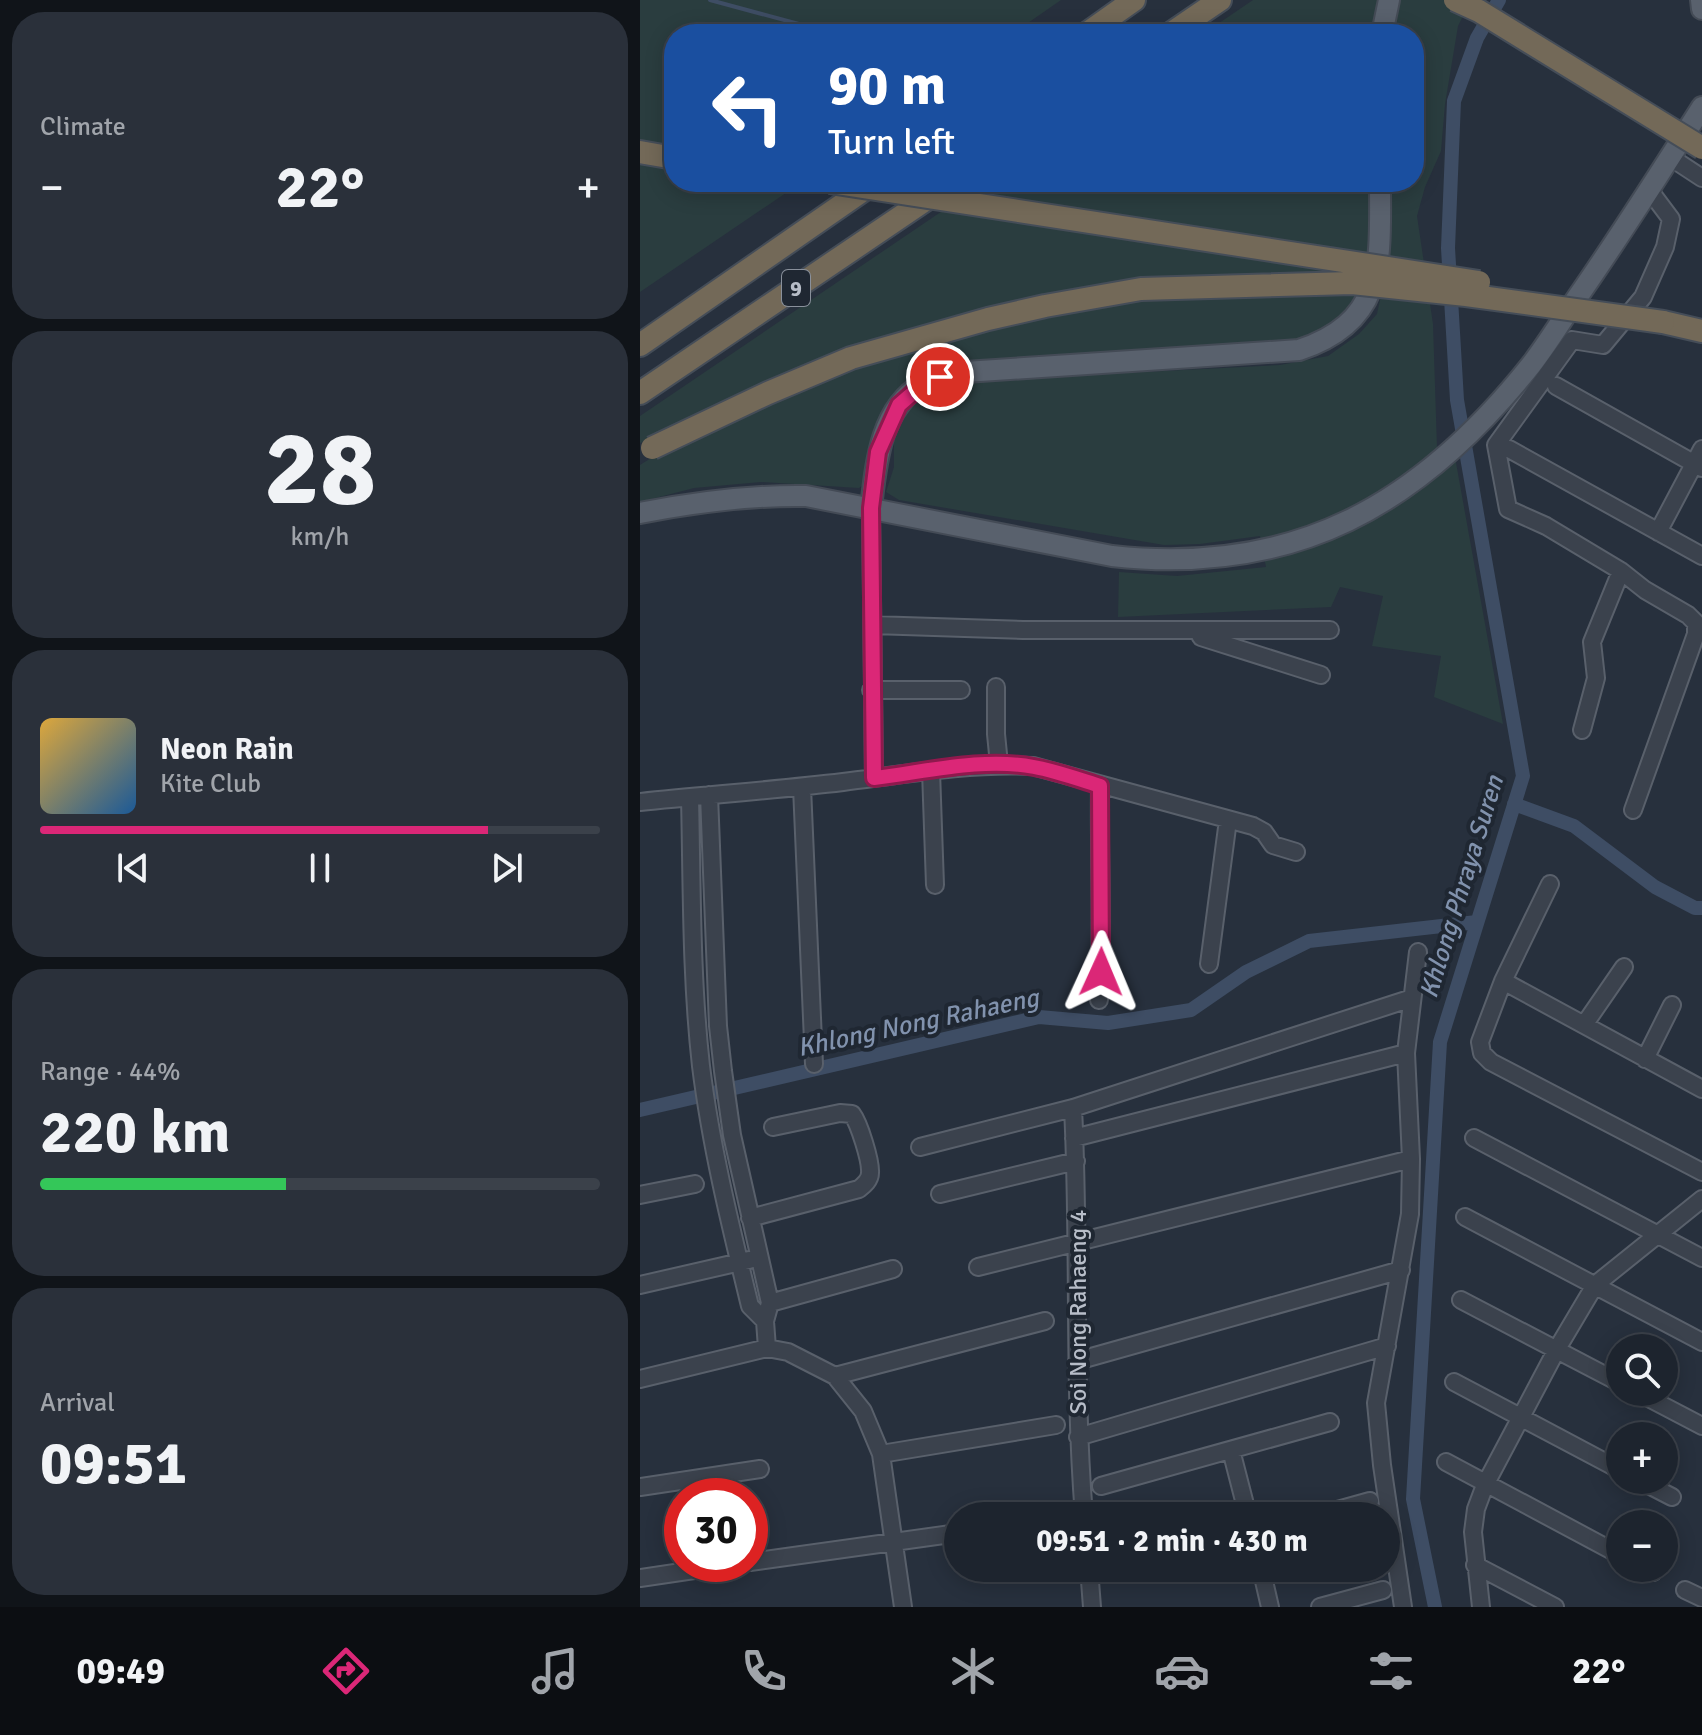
<!DOCTYPE html>
<meta charset="utf-8">
<style>
:root{--surface:#1d242e;--page:#2a303a;--text:#f1f3f6;--muted:#a0a4aa;--line:#3b414a;--accent:#db2777}
body{margin:0;font-family:Signika,sans-serif;background:var(--page);color:var(--text);height:100vh;display:flex;flex-direction:column;font-size:30px;white-space:nowrap}
*{box-sizing:border-box;margin:0}
p{font-size:26px;color:var(--muted)}
.icon{flex:none;width:44px;height:44px;fill:none;stroke:currentColor;stroke-width:2;stroke-linecap:round;stroke-linejoin:round}
.map{position:relative;flex:1;overflow:hidden}
.drawer{display:flex;flex-direction:column;gap:12px;padding:12px;background:#101419;width:640px}
.drawer>*{flex:none}
.guide{position:absolute;left:24px;top:24px;width:760px;height:168px;border-radius:32px;box-shadow:0 4px 20px #0003,0 0 0 2px var(--line);background:#1a4fa0;color:#fff;overflow:hidden}
.controls{position:absolute;left:966px;top:1334px;display:grid;gap:16px}
.controls a{display:grid;place-items:center;width:72px;height:72px;border-radius:50%;background:var(--surface);box-shadow:0 4px 20px #0003,0 0 0 2px var(--line);font-size:40px}
.speed{position:absolute;left:24px;top:1478px;display:flex;gap:16px;font-size:40px;font-weight:700;text-align:center}
.speed>*{display:grid;place-content:center;width:104px;height:104px;border-radius:50%;background:var(--surface);box-shadow:0 4px 20px #0003,0 0 0 2px var(--line);line-height:1}
.speed .limit{border:12px solid #d22;background:#fff;color:#111}
.pin{position:absolute;display:grid;place-items:center;width:68px;height:68px;color:#fff;margin:-34px;border:4px solid #fff;border-radius:50%;box-shadow:0 2px 8px #0007}
.me{position:absolute;width:88px;margin:-44px;rotate:1deg;stroke-linejoin:round;filter:drop-shadow(0 0 6px #0008)}
.turn{display:flex;align-items:center;gap:28px;height:168px;padding:0 32px;font-size:36px}
.turn .icon{width:104px;height:104px;stroke-width:2.5}
.turn b{display:block;font-size:56px;line-height:68px}
.big{font-size:60px;font-weight:700;line-height:1.1}
.drawer .card{flex:1;display:flex;flex-direction:column;justify-content:center;gap:12px;min-width:0;padding:0 28px;border-radius:32px;background:var(--page)}
.drawer .dial{align-items:center;gap:0}
.dial b{font-size:104px;line-height:1}
.song{display:flex;align-items:center;gap:24px}
.cover{width:96px;height:96px;border-radius:12px;background:linear-gradient(135deg,hsl(40 70% 55%),hsl(210 70% 35%))}
.played{height:8px;border-radius:4px;background:linear-gradient(90deg,var(--accent) 80%,var(--line) 80%)}
.keys{display:flex;justify-content:space-around;direction:ltr}
.heat{display:flex;justify-content:space-between;align-items:center;font-size:44px;direction:ltr}
.charge{height:12px;border-radius:6px;background:linear-gradient(90deg,#34c759 44%,var(--line) 0)}
.trip{position:absolute;left:304px;top:1502px;width:456px;height:80px;border-radius:40px;background:var(--surface);box-shadow:0 4px 20px #0003,0 0 0 2px var(--line);font-weight:700;line-height:80px;text-align:center}
.tabs{display:flex;height:128px;justify-content:space-around;align-items:center;background:#0c0e12;color:var(--muted)}
.tabs .icon{width:56px;height:56px}
.tabs .on{color:var(--accent)}
.tabs b{font-size:36px;color:var(--text)}
main{display:flex;flex:1;min-height:0}
.map>svg:first-child{display:block}
.green{fill:#2a3d3f}
.lines{fill:none;stroke-linecap:round;stroke-linejoin:round}
.stream{stroke:#3e4d64;stroke-width:4}
.canal{stroke:#3e4d64;stroke-width:14}
.minor-casing{stroke:#59606b;stroke-width:20}
.major-casing{stroke:#444b56;stroke-width:24}
.highway-casing{stroke:#454d58;stroke-width:26}
.minor{stroke:#3b424d;stroke-width:16}
.major{stroke:#59616d;stroke-width:20}
.highway{stroke:#736958;stroke-width:22}
.highway-bridge-casing{stroke:#454d58;stroke-width:26;stroke-linecap:butt}
.highway-bridge{stroke:#736958;stroke-width:22}
.route-casing{stroke:#8e194d;stroke-width:20}
.route{stroke:#db2777;stroke-width:14}
.labels{text-anchor:middle;dominant-baseline:central;stroke-width:8;stroke-linejoin:round;paint-order:stroke}
.shield{fill:#1f2732;stroke:#89909b;stroke-width:2}
.shield-label{font-size:22px;font-weight:bold;fill:#b7bdc8}
.street-label{font-size:24px;fill:#b7bdc8;stroke:#1f2732}
.water-label{font-size:26px;font-style:italic;fill:#8192ad;stroke:#1f2732}
</style>
<main>
<section class="drawer">
<div class="card"><p>Climate</p>
<div class="heat"><a>−</a><b class="big">22°</b><a>+</a></div>
</div>
<div class="card dial"><b>28</b><p>km/h</p></div>
<div class="card">
<div class="song"><i class="cover"></i><div><b>Neon Rain</b><p>Kite Club</p></div></div>
<div class="played"></div>
<div class="keys"><svg class="icon" aria-label="previous" viewBox="0 0 24 24"><path d="M18 5L8 12l10 7zM5 5v14"/></svg><svg class="icon" aria-label="pause" viewBox="0 0 24 24"><path d="M8 5v14M16 5v14"/></svg><svg class="icon" aria-label="next" viewBox="0 0 24 24"><path d="M6 5l10 7-10 7zM19 5v14"/></svg></div>
</div>
<div class="card"><p>Range · 44%</p><b class="big">220 km</b><div class="charge"></div></div>
<div class="card"><p>Arrival</p><b class="big">09:51</b></div>
</section>
<div class="map">
<svg width="1062" height="1607" viewBox="0 0 1062 1607">
<rect width="100%" height="100%" fill="#27303d"/>
<path class="green" d="M0 0H421L372 34H34V182H162L0 292Z
M613 0H741L733 34H563Z
M757 0H831L818 26 805 104 801 151 785 187 777 216 793 324 797 448 813 446 863 724 794 697 801 656 732 646 743 596 700 587 691 607 478 617 479 572 537 576 626 567 620 536 560 544 524 545 259 500 246 492 254 467V437L264 417 279 395 308 382 640 365 688 356 719 334 737 314 748 263 749 182H774V34H749Z
M345 182H733L731 253 727 279 705 320 670 339 280 375 259 389 250 402 226 482 219 488 121 482 54 488 0 502V465L16 455 8 440 0 443V416Z"/>
<g class="lines">
<path class="stream" d="M70 0 196 34"/>
<path class="canal" d="M874 804 934 826 1015 887 1055 908H1062
M0 1110 399 1017 468 1023 551 1010 606 972 669 941 837 922
M795 1607 773 1499 800 1042 883 776 817 400 808 248 814 101 837 38 859 0"/>
<defs>
<path id="minor" d="M1030 157 1062 178
M916 386 1062 468
M869 449 1062 556
M231 508 234 778
M1018 532 1062 449
M233 625 383 630H690
M558 631 561 637 681 675
M356 687V734L359 764
M231 690H321
M942 730 956 678 952 642 981 571
M291 771 295 885
M162 787 174 1064
M69 795 78 1026 83 1071 92 1135 130 1303 125 1321 127 1348 148 1352 195 1376 223 1411 241 1454 263 1607
M50 797C52 886 51 977 61 1066 71 1147 91 1228 110 1306L125 1321
M0 802C68 795 135 790 203 782 266 774 329 763 393 766L613 826 624 832 633 845 656 852
M993 810 1056 634V623L1048 615 1005 590 981 571 906 526 868 509 856 445 932 340 963 345 1003 297 1025 247 1031 219 1010 191
M910 884 863 981 840 1042 842 1053 851 1062 1062 1172
M569 964 588 820
M863 981 1062 1089
M459 1000C463 928 459 857 460 786
M944 1025 984 967
M1005 1059 1032 1005
M433 1108C440 1244 433 1380 444 1516
M434 1138 766 1053
M834 1138 1062 1258
M280 1147 433 1108 772 998
M300 1194 436 1161
M0 1195 55 1184
M825 1217 1062 1342
M110 1218 219 1189C224 1185 230 1180 230 1173 231 1161 219 1123 212 1114L200 1113 133 1127
M338 1267 771 1159
M0 1285 109 1260
M821 1300 980 1383
M130 1303 253 1269
M437 1361 761 1270
M195 1376 405 1321
M0 1379 127 1348
M814 1382 980 1470
M997 1392 1062 1426
M438 1437 747 1346
M591 1450 608 1516
M241 1454 416 1425
M806 1462 980 1555
M999 1480 1032 1497
M461 1486 690 1422
M0 1487 120 1469
M676 1516 730 1501
M110 1562 318 1533
M835 1565 915 1607
M449 1568 452 1607
M621 1568 630 1607
M1005 1568 1013 1572
M477 1572 491 1568
M0 1578 95 1564
M1045 1590 1062 1598
M680 1607 743 1590
M763 1607 742 1465 736 1403 770 1214 771 1159 766 1053 778 952
M841 1607 833 1532 836 1509 845 1485 917 1349 955 1285 1062 1199"/>
<path id="major" d="M1061 0 1062 9
M742 34 749 0
M231 508C236 464 240 409 282 384 295 376 311 375 325 372L659 350C747 321 740 260 740 182
M0 513C56 502 109 495 166 496L472 556C654 576 779 506 891 365 908 343 923 318 939 295 982 233 1022 170 1062 107"/>
<path id="highway" d="M446 34 494 0
M530 34 580 0
M0 152 34 158
M1023 322 1062 331
M0 345 235 182
M0 393 312 182"/>
</defs>
<use href="#minor" class="minor-casing"/>
<use href="#major" class="major-casing"/>
<use href="#highway" class="highway-casing"/>
<use href="#minor" class="minor"/>
<use href="#major" class="major"/>
<use href="#highway" class="highway"/>
<defs>
<path id="highway-bridge" d="M815 0 839 11 1062 148
M190 182 839 282
M12 448 128 393 211 358 348 319 405 306 501 289 712 283 826 295 1023 322"/>
</defs>
<use href="#highway-bridge" class="highway-bridge-casing"/>
<use href="#highway-bridge" class="highway-bridge"/>
</g>
<g class="lines">
<defs>
<path id="route" d="M300 377 283 384 259 405 238 452 231 508 234 778C285 772 343 757 394 767 416 771 438 779 460 786L461 972"/>
</defs>
<use href="#route" class="route-casing"/>
<use href="#route" class="route"/>
</g>
<g class="labels">
<rect class="shield" x="142" y="270" width="28" height="36" rx="6"/>
<g class="shield-label">
<text x="156" y="288">9</text>
</g>
<g class="street-label">
<text transform="translate(438 1312) rotate(-90)">Soi Nong Rahaeng 4</text>
</g>
<g class="water-label">
<text transform="translate(822 887) rotate(-73)">Khlong Phraya Suren</text>
<text transform="translate(278 1023) rotate(-12)">Khlong Nong Rahaeng</text>
</g>
</g>
</svg>
<div class="controls">
<a><svg class="icon" aria-label="search" viewBox="0 0 24 24"><circle cx="10" cy="10" r="6"/><path d="M15 15l6 6"/></svg></a>
<a>+</a>
<a>−</a>
</div>
<div class="speed"><div class="limit">30</div></div>
<div class="pin" style="left:300px;top:377px;background:#d93025"><svg class="icon" aria-label="arrive" viewBox="0 0 24 24"><path d="M6 21V4h12l-3 4 3 4H6"/></svg></div>
<svg class="me" style="left:461px;top:972px" viewBox="-20 -20 40 40"><path d="M0-17L14 15 0 8-14 15z" fill="#db2777" stroke="#fff" stroke-width="4"/></svg>
<div class="trip">09:51 · 2 min · 430 m</div>
<div class="guide">
<div class="turn"><svg class="icon" aria-label="left" viewBox="0 0 24 24"><path d="M17 20v-9H6M10 6l-5 5 5 5"/></svg><div><b>90 m</b>Turn left</div></div>
</div>
</div>
</main>
<nav class="tabs">
<b>09:49</b>
<svg class="icon on" aria-label="directions" viewBox="0 0 24 24"><path d="M12 3l9 9-9 9-9-9zM9 14v-3h6M13 9l2 2-2 2"/></svg>
<svg class="icon" aria-label="music" viewBox="0 0 24 24"><path d="M9 18V5l10-2v13"/><circle cx="6" cy="18" r="3"/><circle cx="16" cy="16" r="3"/></svg>
<svg class="icon" aria-label="phone" viewBox="0 0 24 24"><path d="M5 4h4l2 5-3 2q2 4 5 5l2-3 5 2v4C11 20 4 13 5 4z"/></svg>
<svg class="icon" aria-label="climate" viewBox="0 0 24 24"><path d="M12 3v18M4 7l16 10M4 17L20 7"/></svg>
<svg class="icon" aria-label="car" viewBox="0 0 24 24"><path d="M5 17H2v-5l4-1 3-4h7l3 4 3 1v5h-3M9 17h6M6 11h13"/><circle cx="7" cy="17" r="2"/><circle cx="17" cy="17" r="2"/></svg>
<svg class="icon" aria-label="filters" viewBox="0 0 24 24"><path d="M4 7h16M4 17h16"/><circle cx="9" cy="7" r="2"/><circle cx="15" cy="17" r="2"/></svg>
<b>22°</b>
</nav>
